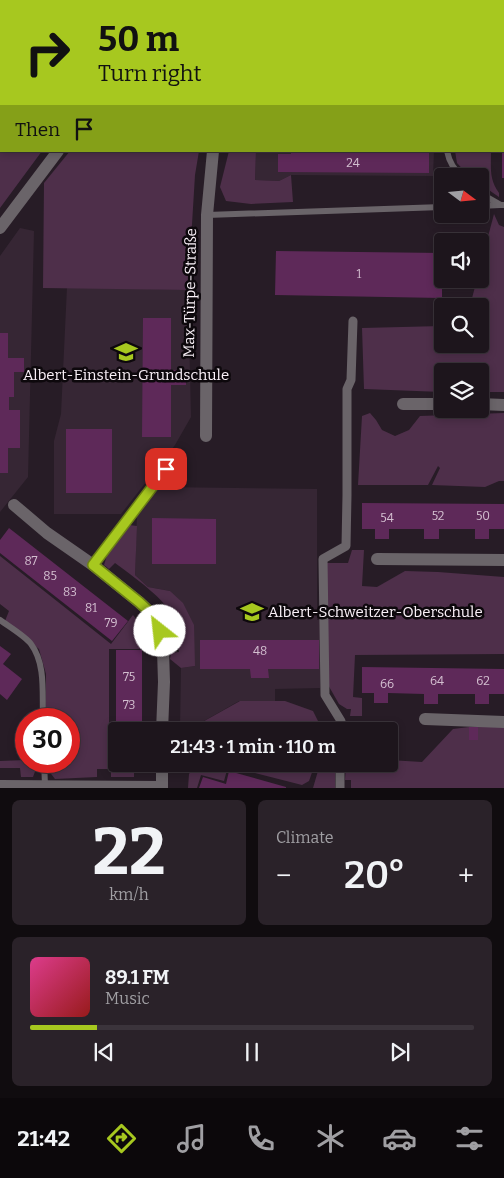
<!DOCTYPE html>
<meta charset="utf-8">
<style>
:root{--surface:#1d151c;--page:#2a2229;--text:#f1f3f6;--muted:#a09fa3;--line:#3b343b;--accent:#a7c81f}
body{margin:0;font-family:Bitter,serif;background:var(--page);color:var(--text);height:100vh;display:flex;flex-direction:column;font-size:19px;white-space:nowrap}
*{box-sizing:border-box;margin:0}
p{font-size:16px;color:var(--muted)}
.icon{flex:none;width:28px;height:28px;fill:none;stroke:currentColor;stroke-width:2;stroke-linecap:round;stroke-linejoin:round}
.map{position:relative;height:788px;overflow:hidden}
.drawer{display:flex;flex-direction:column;gap:12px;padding:12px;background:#100c0f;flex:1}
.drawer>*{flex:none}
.banner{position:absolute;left:0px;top:0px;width:505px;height:152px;box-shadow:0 2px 8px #0003,0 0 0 1px var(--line);background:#a7c81f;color:#111;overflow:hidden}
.needle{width:32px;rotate:106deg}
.tools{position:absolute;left:434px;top:168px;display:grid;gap:10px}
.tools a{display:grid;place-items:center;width:55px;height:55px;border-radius:5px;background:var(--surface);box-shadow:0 2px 8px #0003,0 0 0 1px var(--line);font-size:25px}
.speed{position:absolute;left:15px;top:708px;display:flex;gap:10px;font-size:25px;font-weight:700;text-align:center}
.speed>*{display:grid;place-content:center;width:65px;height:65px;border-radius:50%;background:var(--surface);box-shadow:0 2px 8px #0003,0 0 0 1px var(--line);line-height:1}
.speed .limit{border:8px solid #d22;background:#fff;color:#111}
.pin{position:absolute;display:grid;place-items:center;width:42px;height:42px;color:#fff;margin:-21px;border-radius:10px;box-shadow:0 2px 8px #0006}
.me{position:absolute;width:55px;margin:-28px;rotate:331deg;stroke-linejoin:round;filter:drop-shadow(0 0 4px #0008)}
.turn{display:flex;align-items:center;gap:18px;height:105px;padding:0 15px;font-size:22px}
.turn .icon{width:65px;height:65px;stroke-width:2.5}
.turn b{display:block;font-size:35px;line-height:42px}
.then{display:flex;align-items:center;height:48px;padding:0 15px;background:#0003;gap:10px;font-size:19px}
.big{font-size:38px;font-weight:600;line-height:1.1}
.drawer .card{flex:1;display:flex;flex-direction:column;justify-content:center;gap:8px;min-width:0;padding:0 18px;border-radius:8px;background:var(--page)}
.drawer .dial{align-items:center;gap:0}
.dial b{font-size:65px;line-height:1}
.song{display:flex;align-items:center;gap:15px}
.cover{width:60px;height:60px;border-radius:8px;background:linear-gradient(135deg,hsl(330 70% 55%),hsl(0 70% 35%))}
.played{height:5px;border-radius:2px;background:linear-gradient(90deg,var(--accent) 15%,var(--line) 15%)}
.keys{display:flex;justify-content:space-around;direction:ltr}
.heat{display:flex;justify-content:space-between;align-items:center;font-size:28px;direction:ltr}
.drawer .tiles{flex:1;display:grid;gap:12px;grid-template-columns:1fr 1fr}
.card:last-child{grid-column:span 2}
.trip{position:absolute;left:108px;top:722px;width:290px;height:50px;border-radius:5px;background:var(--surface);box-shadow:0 2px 8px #0003,0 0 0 1px var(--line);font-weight:600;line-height:50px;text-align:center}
.tabs{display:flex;height:80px;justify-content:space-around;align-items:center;background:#0c080b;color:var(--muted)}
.tabs .icon{width:35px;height:35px}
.tabs .active{color:var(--accent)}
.tabs b{font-size:22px;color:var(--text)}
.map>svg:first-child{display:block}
.built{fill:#362634}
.green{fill:#4e2f4a}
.building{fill:#5e2959}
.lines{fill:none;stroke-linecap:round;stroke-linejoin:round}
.service{stroke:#6a6469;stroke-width:6}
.pedestrian{stroke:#6a6469;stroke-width:9}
.minor{stroke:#6a6469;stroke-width:12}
.tertiary{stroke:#6a6469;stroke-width:12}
.route-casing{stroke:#6d8214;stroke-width:12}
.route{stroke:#a7c81f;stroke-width:9}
.labels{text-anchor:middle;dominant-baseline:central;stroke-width:5;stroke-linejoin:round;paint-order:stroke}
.number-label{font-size:12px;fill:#d3bfd0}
.street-label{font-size:15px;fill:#faf1f8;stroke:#0d080c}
.poi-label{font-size:15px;fill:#faf1f8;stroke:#0d080c}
</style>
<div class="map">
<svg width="504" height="788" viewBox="0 0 504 788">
<rect width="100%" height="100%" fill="#271c26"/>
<path class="built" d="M256 151H434L433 176 291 175 279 181 255 180Z
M20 228 34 231 28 477 0 512V256Z
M67 287 188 290 191 417 175 445 121 514H54V441L61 414Z
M159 487 317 489V620H320V688L275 689V701H239L190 729 180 730 181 668 195 666 170 591 148 587 135 575 137 514Z"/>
<path class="green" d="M0 112H1V151H42L0 208Z
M70 151H199L195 175 188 290 43 288 44 183Z
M229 151H256L255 180 279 181 291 175 293 202 251 204 226 201 220 187Z
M455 151H491C491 168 489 179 499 193V197L480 184V176H469L457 163Z
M494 214 499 225 504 227V392H480V371H442V392L364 389 362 328 442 326V344H480V306H470L477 279H480V267Z
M370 413 376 420 382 430 395 436 409 430 420 416 504 413V481H499L485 487 432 485 440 468 438 466 428 485H358L362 416Z
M129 525 137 526 135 575 148 587 170 591 183 603 194 625 195 666 181 668 170 659 171 653 179 652C178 641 177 630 174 620 168 600 132 576 115 563L109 569 104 565 109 549Z
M352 550H364L362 586 377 587 405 571 438 572 504 577V654L355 655 353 697 362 698V716H350L351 709H347L339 704 327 683V563H348Z
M0 556 111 644 133 615C143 627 147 634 150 649H109V756H116V764H148L143 770 134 771V777H111V769H97V777L55 779 45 766V761H69V719H46V674L39 649 5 621 9 611 0 604Z
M240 701H285L313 711 323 731H180V730L190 729Z
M469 727H504V788H351V780H345L346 764H389V760L422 762 453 729Z
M26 760 38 761 37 766 33 777H21L20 768H0V761Z
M190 764H315L309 781 302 785 227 766 190 767Z
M320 764H335V788H313Z
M227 770 224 781 201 775 197 788H188L189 774 191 771Z"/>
<path class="building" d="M291 151H429V173L278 172V154H291Z
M502 152H504V178H502Z
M276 251 442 253V298L275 295Z
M143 318H171V370H186V385H171V437H142Z
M0 333H8V358H24V372H14V397H9V410H20V448H8V473H0Z
M66 429H112V493H66Z
M362 503 504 504V529H489V539H475V529H439V539H424V529H389V539H375V529H362Z
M152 518 216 519V564H152Z
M9 528 128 621 112 641 0 553V540Z
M200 640H319V669H268L269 678H251L250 669H200Z
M0 646 11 654 3 664 22 679 7 700 0 694Z
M116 650H142V731H116Z
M362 667 504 669V694H489V704H475V694H438V704H424V694L388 693V703H374V693H362Z
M469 727H478V740H469Z
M229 771 286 787V788H199L203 777 226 784Z"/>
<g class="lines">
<path class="service" d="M504 45V44
M447 151C449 161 454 170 462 176
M480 193 501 205H504
M480 206 500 205
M207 215 442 207
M93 565 166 469
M0 620C8 626 25 636 31 644 46 664 42 694 43 719
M44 761 45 785"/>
<path class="pedestrian" d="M341 731V721L325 695 323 559 346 546 347 495V389L351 380 353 321
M340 788V764"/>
<path class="minor" d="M246 1 247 0
M419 1V0
M0 104H1
M403 404H442
M480 404 504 405
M206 436 207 215 213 151
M14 505 47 533 93 565 139 602 153 615 160 631 163 650 164 682 162 731
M377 559 504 560
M425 719 504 722
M162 764V788
M0 786 162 787"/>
<path class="tertiary" d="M0 228 58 151"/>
</g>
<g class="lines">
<defs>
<path id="route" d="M160 631 153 615 139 602 93 565 166 469"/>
</defs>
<use href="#route" class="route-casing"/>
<use href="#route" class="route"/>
</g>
<defs>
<symbol id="school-bare" viewBox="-9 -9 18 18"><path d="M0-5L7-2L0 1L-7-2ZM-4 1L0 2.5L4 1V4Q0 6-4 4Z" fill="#a7c81f" stroke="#0d080c" stroke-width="2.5" paint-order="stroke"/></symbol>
</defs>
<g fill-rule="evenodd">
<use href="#school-bare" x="110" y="336" width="32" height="32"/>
<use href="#school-bare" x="236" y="596" width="32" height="32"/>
</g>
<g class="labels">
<g class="number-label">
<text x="353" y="163">24</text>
<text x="359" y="274">1</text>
<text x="438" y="516">52</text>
<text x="483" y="516">50</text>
<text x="387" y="518">54</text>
<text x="31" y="561">87</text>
<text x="50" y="576">85</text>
<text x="70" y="592">83</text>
<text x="91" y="608">81</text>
<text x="111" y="623">79</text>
<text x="260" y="651">48</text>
<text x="129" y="677">75</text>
<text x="437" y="681">64</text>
<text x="483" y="681">62</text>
<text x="387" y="684">66</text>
<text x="129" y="705">73</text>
</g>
<g class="street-label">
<text transform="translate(190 293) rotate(-89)">Max-Türpe-Straße</text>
</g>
<g class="poi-label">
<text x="126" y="375">Albert-Einstein-Grundschule</text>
<text x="268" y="612" text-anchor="start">Albert-Schweitzer-Oberschule</text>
</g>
</g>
</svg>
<div class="tools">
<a><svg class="needle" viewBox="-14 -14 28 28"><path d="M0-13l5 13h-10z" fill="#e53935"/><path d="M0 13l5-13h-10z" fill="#a09fa3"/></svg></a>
<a><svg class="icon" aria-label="sound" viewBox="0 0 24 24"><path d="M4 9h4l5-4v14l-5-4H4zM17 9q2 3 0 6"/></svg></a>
<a><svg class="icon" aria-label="search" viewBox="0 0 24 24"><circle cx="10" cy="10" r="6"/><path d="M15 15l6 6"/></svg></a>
<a><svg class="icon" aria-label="layers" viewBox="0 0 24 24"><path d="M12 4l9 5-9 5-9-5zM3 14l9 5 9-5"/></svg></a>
</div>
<div class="speed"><div class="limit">30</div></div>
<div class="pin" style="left:166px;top:469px;background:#d93025"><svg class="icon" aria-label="arrive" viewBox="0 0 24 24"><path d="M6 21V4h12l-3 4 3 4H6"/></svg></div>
<svg class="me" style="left:160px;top:631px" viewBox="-20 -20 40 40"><circle r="19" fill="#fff"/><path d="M0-13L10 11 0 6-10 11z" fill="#a7c81f"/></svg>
<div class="trip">21:43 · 1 min · 110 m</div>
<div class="banner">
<div class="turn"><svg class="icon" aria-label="right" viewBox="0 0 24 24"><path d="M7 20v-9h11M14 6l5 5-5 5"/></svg><div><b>50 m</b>Turn right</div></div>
<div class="then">Then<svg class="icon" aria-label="arrive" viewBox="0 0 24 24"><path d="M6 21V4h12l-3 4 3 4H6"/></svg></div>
</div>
</div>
<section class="drawer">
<div class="tiles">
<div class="card dial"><b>22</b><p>km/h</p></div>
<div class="card"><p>Climate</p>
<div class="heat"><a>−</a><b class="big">20°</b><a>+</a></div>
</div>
<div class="card">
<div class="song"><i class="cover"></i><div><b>89.1 FM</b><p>Music</p></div></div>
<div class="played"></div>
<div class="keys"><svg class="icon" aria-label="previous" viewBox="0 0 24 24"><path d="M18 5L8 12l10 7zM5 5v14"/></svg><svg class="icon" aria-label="pause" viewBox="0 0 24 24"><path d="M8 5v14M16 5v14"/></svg><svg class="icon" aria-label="next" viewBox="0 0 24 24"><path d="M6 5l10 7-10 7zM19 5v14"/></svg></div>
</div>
</div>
</section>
<nav class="tabs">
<b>21:42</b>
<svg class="icon active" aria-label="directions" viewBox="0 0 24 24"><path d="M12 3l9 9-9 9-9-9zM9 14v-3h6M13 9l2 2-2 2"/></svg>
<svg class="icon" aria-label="music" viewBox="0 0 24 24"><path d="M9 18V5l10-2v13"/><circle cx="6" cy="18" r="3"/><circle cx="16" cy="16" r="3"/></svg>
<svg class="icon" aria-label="phone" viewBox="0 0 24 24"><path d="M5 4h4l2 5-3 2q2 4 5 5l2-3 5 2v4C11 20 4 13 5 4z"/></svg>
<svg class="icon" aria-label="climate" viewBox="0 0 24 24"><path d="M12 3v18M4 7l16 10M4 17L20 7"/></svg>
<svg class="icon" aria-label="car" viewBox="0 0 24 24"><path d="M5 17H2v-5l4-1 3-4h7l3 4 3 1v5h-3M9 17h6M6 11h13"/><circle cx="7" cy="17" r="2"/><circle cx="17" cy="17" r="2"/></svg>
<svg class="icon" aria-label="filters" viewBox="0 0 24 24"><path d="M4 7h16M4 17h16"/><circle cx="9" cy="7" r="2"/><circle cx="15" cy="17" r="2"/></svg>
</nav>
